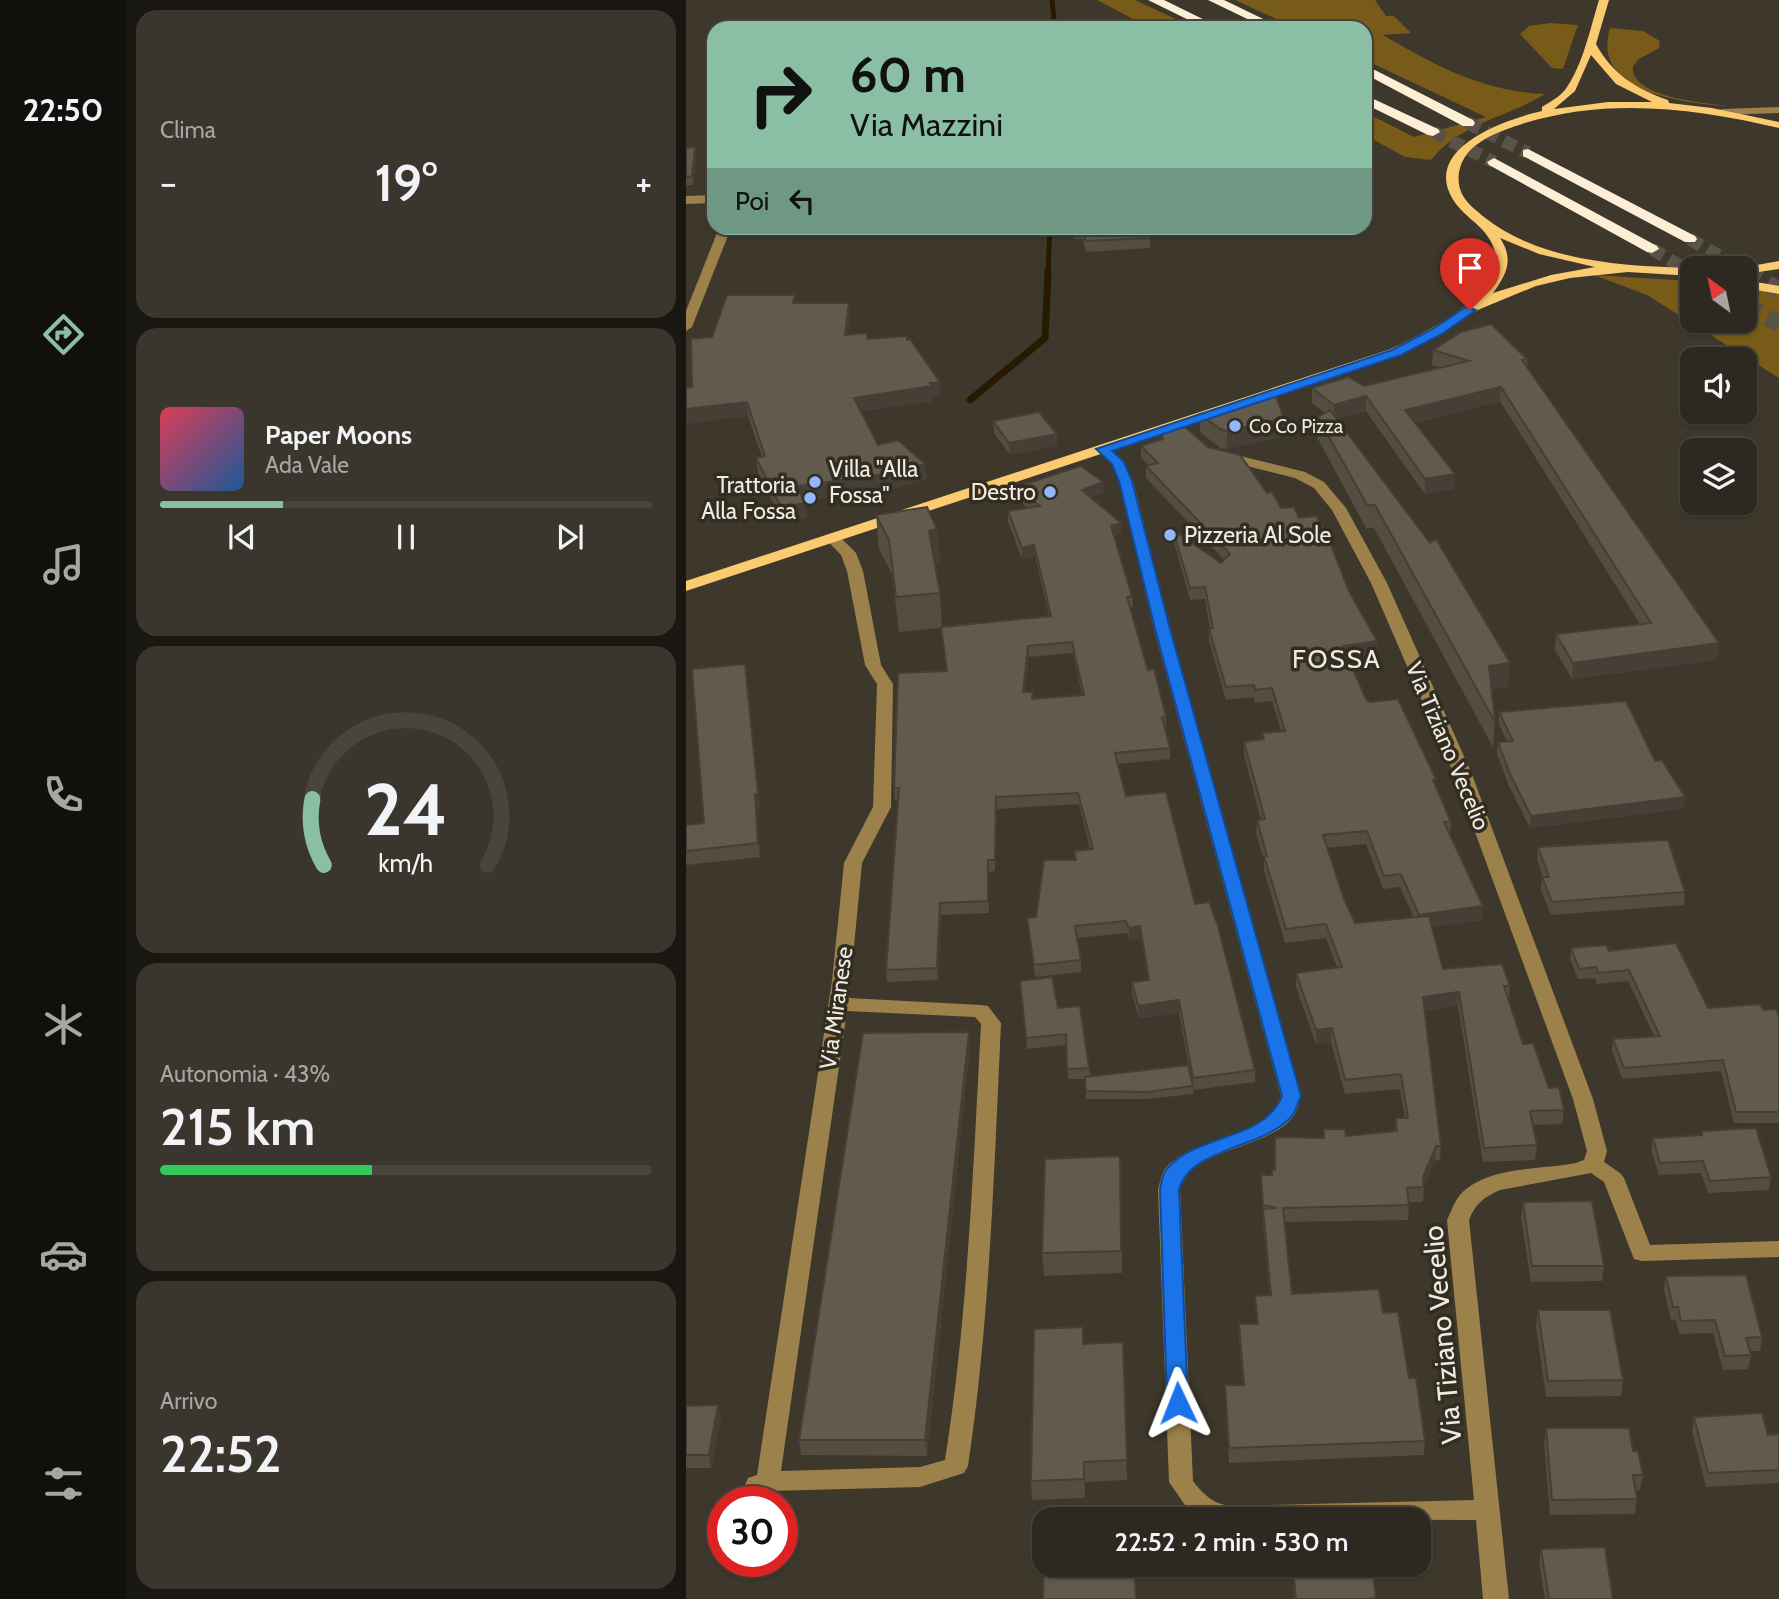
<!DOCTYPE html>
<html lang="it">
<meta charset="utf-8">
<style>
:root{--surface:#2e2920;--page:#3a352d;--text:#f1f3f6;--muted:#a7a6a5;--line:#49453e;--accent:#8abfa5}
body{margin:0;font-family:Cabin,sans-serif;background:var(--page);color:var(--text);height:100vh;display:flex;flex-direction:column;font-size:26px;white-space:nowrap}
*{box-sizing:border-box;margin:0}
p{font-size:23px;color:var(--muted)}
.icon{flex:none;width:38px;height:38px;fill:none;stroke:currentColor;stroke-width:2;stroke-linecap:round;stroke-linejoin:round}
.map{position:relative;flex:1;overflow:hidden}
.panel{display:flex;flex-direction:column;gap:10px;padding:10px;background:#191712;width:560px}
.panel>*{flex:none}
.guide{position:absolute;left:21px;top:21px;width:665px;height:214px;border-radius:21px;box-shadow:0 2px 5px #0004,0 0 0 2px var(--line);background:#8abfa5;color:#111;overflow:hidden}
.needle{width:46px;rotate:327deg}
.buttons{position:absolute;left:994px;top:256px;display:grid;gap:14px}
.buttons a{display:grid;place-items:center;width:77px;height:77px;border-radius:14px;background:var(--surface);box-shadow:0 2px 5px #0004,0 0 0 2px var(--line);font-size:35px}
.speed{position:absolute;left:21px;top:1486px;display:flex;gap:14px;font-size:35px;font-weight:700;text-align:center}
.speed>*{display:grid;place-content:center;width:91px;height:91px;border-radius:50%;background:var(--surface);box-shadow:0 2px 5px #0004,0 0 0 2px var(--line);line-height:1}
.speed .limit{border:10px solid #d22;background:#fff;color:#111}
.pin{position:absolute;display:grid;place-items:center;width:60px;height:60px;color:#fff;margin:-72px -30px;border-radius:50% 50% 50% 0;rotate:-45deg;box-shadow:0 0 7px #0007}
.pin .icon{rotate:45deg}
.me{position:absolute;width:77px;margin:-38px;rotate:358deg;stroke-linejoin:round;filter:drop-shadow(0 0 5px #0008)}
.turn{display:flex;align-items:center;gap:24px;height:147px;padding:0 28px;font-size:32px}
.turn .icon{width:91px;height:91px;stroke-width:2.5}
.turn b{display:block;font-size:49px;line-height:60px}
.then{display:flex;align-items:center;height:66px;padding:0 28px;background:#0003;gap:14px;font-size:26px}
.big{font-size:52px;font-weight:600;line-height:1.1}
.panel .card{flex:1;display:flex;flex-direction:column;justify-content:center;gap:10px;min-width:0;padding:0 24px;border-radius:21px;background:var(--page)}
.panel .dial{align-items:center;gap:0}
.dial svg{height:182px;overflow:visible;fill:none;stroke:var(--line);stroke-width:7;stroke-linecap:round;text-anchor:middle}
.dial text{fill:var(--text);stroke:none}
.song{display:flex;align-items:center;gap:21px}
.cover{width:84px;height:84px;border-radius:10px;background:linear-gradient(135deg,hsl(350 70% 55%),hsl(210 70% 35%))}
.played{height:7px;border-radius:4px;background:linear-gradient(90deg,var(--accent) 25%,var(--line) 25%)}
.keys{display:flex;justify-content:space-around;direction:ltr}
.heat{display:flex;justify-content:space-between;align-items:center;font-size:38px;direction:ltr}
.charge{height:10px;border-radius:5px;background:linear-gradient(90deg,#34c759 43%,var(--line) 0)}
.trip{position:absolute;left:346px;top:1507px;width:399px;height:70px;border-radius:21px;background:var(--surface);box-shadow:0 2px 5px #0004,0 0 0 2px var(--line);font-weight:600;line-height:70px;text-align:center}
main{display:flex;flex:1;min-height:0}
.tab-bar{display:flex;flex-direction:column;width:126px;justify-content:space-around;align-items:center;background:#12100d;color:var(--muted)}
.tab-bar .icon{width:49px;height:49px}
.tab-bar .current{color:var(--accent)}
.tab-bar b{font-size:32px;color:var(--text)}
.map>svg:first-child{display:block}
.green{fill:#785a19}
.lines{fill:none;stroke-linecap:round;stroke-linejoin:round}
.stream-far1{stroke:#281a00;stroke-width:5}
.stream{stroke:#281a00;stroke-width:7}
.highway-tunnel-far1{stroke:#595247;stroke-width:13;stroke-dasharray:13 7;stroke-linecap:butt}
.highway-tunnel{stroke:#595247;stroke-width:17;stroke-dasharray:17 9;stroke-linecap:butt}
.minor{fill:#9d814b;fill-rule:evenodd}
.major{fill:#facb71;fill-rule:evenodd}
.highway{fill:#fdefd6;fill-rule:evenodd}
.wall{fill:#544d42;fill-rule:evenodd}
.shaded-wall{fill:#453f36}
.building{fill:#625a4d;stroke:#453f36;stroke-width:2;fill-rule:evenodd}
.route{fill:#1a73e8;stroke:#114b97;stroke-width:2}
.poi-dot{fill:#92b7fd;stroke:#332d21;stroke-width:2.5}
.labels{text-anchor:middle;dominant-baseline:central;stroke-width:7;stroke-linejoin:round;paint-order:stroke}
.far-poi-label{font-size:19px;fill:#efebe3;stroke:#332d21;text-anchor:start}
.poi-label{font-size:23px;fill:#efebe3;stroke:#332d21;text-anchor:start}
.street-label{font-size:23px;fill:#efebe3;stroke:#332d21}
.quarter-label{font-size:26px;letter-spacing:2px;fill:#efebe3;stroke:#332d21}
.near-street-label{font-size:28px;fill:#efebe3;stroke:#332d21}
</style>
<main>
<nav class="tab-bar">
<b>22:50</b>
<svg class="icon current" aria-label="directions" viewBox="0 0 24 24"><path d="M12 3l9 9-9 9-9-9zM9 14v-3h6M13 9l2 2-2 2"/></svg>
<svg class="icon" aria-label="music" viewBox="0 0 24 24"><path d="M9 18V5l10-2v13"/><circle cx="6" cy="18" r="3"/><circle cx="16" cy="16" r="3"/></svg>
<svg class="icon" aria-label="phone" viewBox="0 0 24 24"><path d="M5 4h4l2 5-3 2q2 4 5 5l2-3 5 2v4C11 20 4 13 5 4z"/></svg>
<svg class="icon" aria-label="climate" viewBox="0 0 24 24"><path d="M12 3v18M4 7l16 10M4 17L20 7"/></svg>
<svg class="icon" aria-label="car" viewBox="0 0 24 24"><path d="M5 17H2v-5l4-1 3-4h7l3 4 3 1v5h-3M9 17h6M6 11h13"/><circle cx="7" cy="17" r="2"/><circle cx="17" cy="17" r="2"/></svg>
<svg class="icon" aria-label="filters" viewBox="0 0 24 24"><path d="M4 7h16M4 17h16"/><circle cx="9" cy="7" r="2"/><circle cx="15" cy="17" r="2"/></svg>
</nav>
<section class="panel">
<div class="card"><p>Clima</p>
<div class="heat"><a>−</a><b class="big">19°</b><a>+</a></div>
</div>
<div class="card">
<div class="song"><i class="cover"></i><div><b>Paper Moons</b><p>Ada Vale</p></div></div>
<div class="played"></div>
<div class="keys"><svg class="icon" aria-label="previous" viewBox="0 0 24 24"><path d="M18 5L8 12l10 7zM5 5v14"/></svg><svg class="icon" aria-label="pause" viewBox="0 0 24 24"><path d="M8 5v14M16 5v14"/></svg><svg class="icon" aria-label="next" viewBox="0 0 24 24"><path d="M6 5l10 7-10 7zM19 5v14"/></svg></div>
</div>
<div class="card dial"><svg viewBox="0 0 100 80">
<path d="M14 69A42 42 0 1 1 86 69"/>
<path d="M14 69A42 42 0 0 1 9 40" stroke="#8abfa5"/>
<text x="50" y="56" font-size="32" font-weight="700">24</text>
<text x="50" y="72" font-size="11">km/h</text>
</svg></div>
<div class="card"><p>Autonomia · 43%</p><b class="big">215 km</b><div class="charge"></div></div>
<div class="card"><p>Arrivo</p><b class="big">22:52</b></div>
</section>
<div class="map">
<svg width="1093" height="1599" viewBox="0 0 1093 1599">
<rect width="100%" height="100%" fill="#3e372b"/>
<path class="green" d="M411 0H449L509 28H464Z
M549 0H689L700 16H708L725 33 697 35C750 66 796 91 859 94 820 118 774 123 745 160L719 157 679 135V112L728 137 800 117 679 60V28H610Z
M864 23 892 25 877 69 866 68 834 34 843 26Z
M924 28 957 31 974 41 973 48 953 59 947 66C943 98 1021 103 1042 106 998 103 904 93 924 28Z
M908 275 1006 281V320H1059V287L1093 293V378L961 295Z"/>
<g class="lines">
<path class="stream-far1" d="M366 0 369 28
M362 273 364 228"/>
<path class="stream" d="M284 400 359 338 362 271"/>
<path class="highway-tunnel-far1" d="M782 123 842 153
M747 132 808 162
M1004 239 1054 268
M966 249 1006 273
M1059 271 1062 273"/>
<path class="highway-tunnel" d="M1003 271 1006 273
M1059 271 1093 290
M1059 304 1093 324"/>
<path class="minor" d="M1093 107V113L1036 115 1031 112 1036 109Z
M28 195V203L0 204V196Z
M33 228H45L6 327 0 331V311Z
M417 445 436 459 447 481 484 629 615 1096C613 1103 611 1111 607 1117 581 1150 504 1148 494 1190L507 1481C517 1494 526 1503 543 1506L788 1500 761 1220C765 1212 768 1202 774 1195 801 1166 854 1170 890 1163L898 1160 901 1151 887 1099 767 772 685 583 646 510 628 488 609 478 529 458V452L534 451 619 472 638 482 660 508 701 583 785 772 907 1099 921 1151 918 1162 934 1173 938 1178 964 1245 1093 1241V1257L956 1261 948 1259 918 1182 905 1173 814 1190C798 1197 789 1204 783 1220L823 1599H797L790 1520 518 1519 501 1508 483 1482 472 1190C474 1183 475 1175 479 1169 508 1134 578 1142 595 1096L468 629 433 481 425 464 410 449Z
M147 533 152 535 170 553 177 571 195 665 207 684 205 807 176 863 163 998 295 1005 302 1006 315 1023C308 1171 304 1319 282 1466L278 1473 234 1487 83 1491 71 1495 62 1492 59 1485 62 1478 71 1475 146 981 158 863 187 807 191 684 179 665 161 571 155 555 139 538ZM161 1011 289 1017 295 1024C287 1170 282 1315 259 1460L234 1467 95 1471Z"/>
<path class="major" d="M913 0H923L910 44C926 74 950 89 982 100L983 103 1026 108 1093 122V128C1009 108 920 97 836 124 817 130 794 138 781 154 772 166 770 181 776 194 781 204 790 210 798 217 855 262 937 266 1006 268V276L942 272 884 278 850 286 794 309 715 355 0 591V581L705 349C741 332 804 302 811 260 805 225 781 223 766 198 737 147 821 119 856 111V107C864 102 873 97 879 90 897 65 904 29 913 0ZM905 55 930 84 966 102H922L868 109 889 91ZM814 238 853 254 909 267 865 275 807 293C821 274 828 259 814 238Z
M1093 261V269L1059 274V268H1054Z
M1059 280 1093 286V294L1059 288Z"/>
<path class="highway" d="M462 0H478L535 28H519Z
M522 0H538L596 28H580Z
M679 65 787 120 789 123 787 126H777L679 74Z
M679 95 752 129 754 132 747 136 742 135 679 104Z
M842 149 1009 236 1011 239 1009 242H999L837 156V150Z
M808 158 971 246 973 249 966 253 961 252 803 165 801 162Z"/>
</g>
<path class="wall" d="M0 148 10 156 7 185H0Z
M386 228H461L464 238V248L400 252 397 239H388Z
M110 303 164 317 162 334 181 339 221 340 255 396 247 397V401L175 411 192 445 241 479 210 488 118 500 121 518 97 522 72 473 70 458 76 457 62 416 6 387 26 337Z
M747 350 841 359V367L1033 643 1031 660 886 679 869 650 870 634 954 624 814 401 728 423 768 489 739 494 680 411 651 419 822 687 805 689 809 722 807 747 688 528H680L632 439V417L639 413 626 403V388L678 386 756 368 746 365Z
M514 414 598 418V436L541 449 534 448 514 432Z
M307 421 371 446 324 455 308 433Z
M475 432 581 493 595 508 613 518 663 591 691 654 662 658 680 699 750 786 765 822 764 835 797 906 796 920 746 927 757 969 824 986 823 999 837 1044 863 1088 878 1110 876 1124 846 1125 851 1145 849 1160 797 1162 772 1006 739 1010 755 1146 754 1160 749 1161 738 1187 737 1202H723L722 1220 599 1222 606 1294 697 1313 723 1378 739 1441 738 1455 543 1463 539 1385H557L553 1339V1324H571L569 1296 584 1295 577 1223 575 1175H586L589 1170 637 1138 638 1129 660 1136 709 1131 710 1118H719L714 1089 659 1094 645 1042 630 1044 610 987V973L651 967 640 938 599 943 578 870V860L570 833 571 820H575L558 755V742L576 740V733L595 731 586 701 569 703 568 697 540 700 523 641V629H524L519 599 504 600 488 542 487 530 535 563 538 560 460 478V466L463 465 455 458V446L475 439ZM680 844 697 889 714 887 728 918 669 923 658 899 641 848Z
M333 486 418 493 404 497 435 523V534L428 536 446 596 447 607H444L462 670 480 716V728H479L484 748V759L432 764 440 796 509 904 569 1070V1082L507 1090V1094L461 1099H400L399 1079H382L380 1045 341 1049 334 981 372 1008 403 1068 404 1076 505 1078 493 1013 453 1018 446 994V982L462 980 455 938 443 940 441 933 391 938 395 960V972L349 977 342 930 341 918 350 917 389 860 388 851 404 849 393 804 311 809 309 871 303 872V913L255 915 252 980 201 982 200 970 212 800H209L208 788 260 671 255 628 213 632 206 574 193 549 190 515 251 529 254 563 249 564 254 593 256 626 363 616 349 556 336 559 322 522V511L342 508 337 504 336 499 333 496ZM387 653 396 695 347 699V692H339L343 657Z
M6 669 74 807 71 808 74 857 0 865V825L18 823Z
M813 712 969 761 999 797 997 809 844 828 823 786 811 754 812 742H821L813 724Z
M852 847 999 892 998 905 865 915 855 890 856 877H857L851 860Z
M885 948 923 951 1022 1008 1077 1010 1093 1016V1123H1048L1035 1071 936 1079 926 1050 927 1039 968 1036 942 981 911 984 909 978 892 979 884 959Z
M283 1032 284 1046 241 1456 115 1455 113 1440Z
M1016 1131 1085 1177 1083 1190 1022 1193 1015 1173 973 1175 965 1150 967 1138 1015 1135Z
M435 1178 436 1273 358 1276 356 1253Z
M837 1202 918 1266 916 1281 845 1282 835 1217Z
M980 1276 1076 1337 1074 1351H1063L1065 1355 1062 1369 1037 1370 1027 1333 993 1334 990 1320H985L978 1289Z
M852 1310 937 1380 935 1396 860 1397 850 1326Z
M437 1342 441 1480 399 1482V1498L346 1500 345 1481 398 1344Z
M0 1406 35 1418 25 1468H0Z
M1008 1417 1082 1435 1093 1434V1483L1020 1487 1006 1431Z
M860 1428 947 1451 957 1475 954 1490H950L951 1499 949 1514 864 1515 858 1444Z
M855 1549 927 1599H859L853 1563Z
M686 1565 690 1599H608L607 1569Z"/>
<path class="shaded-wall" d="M9 147 10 156 7 185 6 176Z
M163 303 164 317 161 349 159 335Z
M254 382 255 396 247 397V401L169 412 168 398Z
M815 387 814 401 718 425 719 410Z
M680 396V411L648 420V405Z
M61 402 62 416 0 424V409Z
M598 418V436L541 449V431Z
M371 434V446L324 455 323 443Z
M239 464 241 479 210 488 113 501 111 486Z
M769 474 768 489 739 494V479Z
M417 482 418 493 396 500V490Z
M119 503 121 518 97 522 95 507Z
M435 523V534L425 537V526Z
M251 529 254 563 245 565 243 531Z
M348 545 349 556 336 559V548Z
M691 641V654L656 658 657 646Z
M1033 643 1031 660 886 679 887 663Z
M342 646 343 657 338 703 337 692Z
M824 663 822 687 801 690 803 666Z
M61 677 74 807 71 808 74 857 72 843Z
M310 797 311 809 309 871V860Z
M999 797 997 809 844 828 845 816Z
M302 860 303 872V913L302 901Z
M254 903 255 915 252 980 251 968Z
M797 906 796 920 732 929 733 915Z
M454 926 455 938 443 940V928Z
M773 992 772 1006 737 1011V997Z
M493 1000V1013L453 1018 452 1006Z
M646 1028 645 1042 630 1044V1030Z
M283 1032 284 1046 241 1456 239 1440Z
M750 1146 749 1161 738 1187 737 1177Z
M32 1405 35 1418 25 1468 23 1455Z
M398 1462 399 1482V1498L398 1479Z"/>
<path class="building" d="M9 147 6 176 0 177V148Z
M387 228H461L464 238 400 241 397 228Z
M41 295H109L107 303H163L159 335 181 333V339L221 336V340L224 339 254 382 244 383 246 386 168 398 192 445 212 440 239 464 209 473 111 486 119 503 95 507 70 458 79 456 61 402 0 409V388L6 387 5 339 26 337Z
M805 324 841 359 836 360 1033 643 887 663 870 634 965 623 815 387 719 410 769 474 739 479 680 396 648 405 626 388 662 377 678 386 783 361 747 350 775 332Z
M590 397 598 418 541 431 534 429 514 414Z
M644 410 744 543 750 539 824 663 803 666 809 722 689 505H681L632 417Z
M353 412 371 434 323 443 307 421Z
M499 427 522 447 554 455 581 493 586 492 595 508 608 507 613 518 630 516 641 535 663 591 691 641 657 646 680 699 684 702 712 699 750 779 747 780 765 822H758L797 906 733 915 715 874 698 876 681 831 637 835 658 899 669 923 743 916 757 969 816 964 824 986H818L837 1044 847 1043 863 1088 873 1087 878 1110 844 1111 851 1145 798 1148 773 992 737 997 755 1146H750L737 1177 738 1187 721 1188 723 1205 597 1208 606 1294 693 1289 697 1313 712 1312 723 1378H730L739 1441 543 1448 539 1385H558L553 1324H572L569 1296 585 1295 577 1209 591 1208 577 1205 575 1175H586V1170H589V1137L638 1138V1129H659L660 1136 711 1131 710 1118H722L715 1074 659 1080 646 1028 630 1030 610 973 656 967 640 924 600 929 578 856H581L571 820 579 819 558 742 578 739 576 733 599 731 586 688 569 690 568 685 540 687 523 629 527 628 519 587 504 588 487 530 535 563 544 554 460 466 472 463 455 446 477 439 475 432Z
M395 466 417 482 396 490 435 523 425 526 446 596 441 597 462 670 468 669 480 716 476 717 484 748 429 753 440 796 480 792 509 904 523 902 532 926 569 1070 507 1078 493 1000 452 1006 446 982 463 980 454 926 443 928 440 921 389 926 395 960 348 965 341 918 350 917 358 860H390L388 851 407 849 392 793 310 797 309 860H302V901L254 903 251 968 200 970 213 788H208L212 673 261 671 255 627 365 616 348 545 336 548 322 511 354 506 336 493 339 492 333 486ZM386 642 398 695 346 699 347 692H337L342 646Z
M241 507 251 529 243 531 254 593 210 597 203 540 190 515Z
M59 664 72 794H69L72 843 0 851V825L18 823 6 669Z
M940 701 969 761 976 760 999 797 845 816 824 774 812 742 827 741 813 712Z
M982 840 999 892 866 902 856 877H863L852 847Z
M990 943 1022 1008 1074 1004 1077 1010 1090 1009 1093 1016V1112H1050L1037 1060 938 1068 927 1039 974 1036 943 970 912 973 910 967 893 969 885 948 920 945 923 951Z
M366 977 372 1008 394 1006 403 1068 381 1069 380 1034 340 1038 334 981Z
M283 1032 239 1440H113L177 1033Z
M502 1065 507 1086 461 1092 400 1091 399 1077Z
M1070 1128 1085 1177 1024 1181 1017 1161 974 1163 967 1138 1016 1135V1131Z
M434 1156 435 1251 356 1253 359 1159Z
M906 1201 918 1266H846L837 1202Z
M1060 1275 1076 1337 1060 1338 1065 1355 1039 1356 1029 1320 995 1321 992 1307H987L980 1276Z
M852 1310H924L937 1380 862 1381Z
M397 1327V1344L437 1342 441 1460 398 1462V1479L345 1481 348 1329Z
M32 1405 23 1455H0V1406Z
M1076 1413 1082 1435 1093 1434V1470L1022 1473 1008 1417Z
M860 1428H943L947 1451H952L957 1475H947L951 1499 866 1500Z
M919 1547 927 1599H863L855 1549Z
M358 1562H359V1564H448L450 1599H357Z
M686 1565 690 1598 682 1599H610L607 1569Z"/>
<path class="route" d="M780 307 790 310 756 334 715 355 426 451 438 462 446 481 484 629 615 1096C612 1102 610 1111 606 1116 578 1149 504 1147 493 1190L502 1403 499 1409 492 1411 484 1409 481 1403 474 1190C475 1184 476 1175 480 1170 509 1133 578 1142 596 1096L469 629 433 481 426 464 410 449 706 350 747 329Z"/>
<g class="poi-dot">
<circle cx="549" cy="426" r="7"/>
<circle cx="129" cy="482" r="7"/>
<circle cx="364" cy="492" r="7"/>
<circle cx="124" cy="498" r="7"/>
<circle cx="484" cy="535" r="7"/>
</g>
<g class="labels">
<g class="far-poi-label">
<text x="563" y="426">Co Co Pizza</text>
</g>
<g class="poi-label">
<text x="143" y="469">Villa "Alla<tspan x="143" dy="26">Fossa"</tspan></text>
<text x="110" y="485" text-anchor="end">Trattoria<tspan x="110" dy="26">Alla Fossa</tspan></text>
<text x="350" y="492" text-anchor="end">Destro</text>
<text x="498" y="535">Pizzeria Al Sole</text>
</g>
<g class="street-label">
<text transform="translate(762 746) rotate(67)">Via Tiziano Vecelio</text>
<text transform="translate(150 1008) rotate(-82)">Via Miranese</text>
</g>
<g class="quarter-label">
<text x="651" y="659">FOSSA</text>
</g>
<g class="near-street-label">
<text transform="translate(756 1335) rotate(-95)">Via Tiziano Vecelio</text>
</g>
</g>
</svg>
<div class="buttons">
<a><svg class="needle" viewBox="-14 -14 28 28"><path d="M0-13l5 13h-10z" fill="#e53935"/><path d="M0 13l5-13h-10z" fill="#a7a6a5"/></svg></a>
<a><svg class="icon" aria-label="sound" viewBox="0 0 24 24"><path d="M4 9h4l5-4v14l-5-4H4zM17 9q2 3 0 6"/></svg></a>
<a><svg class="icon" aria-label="layers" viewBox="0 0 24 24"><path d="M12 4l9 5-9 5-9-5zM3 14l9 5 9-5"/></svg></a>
</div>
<div class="speed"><div class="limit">30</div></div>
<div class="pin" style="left:784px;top:310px;background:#d93025"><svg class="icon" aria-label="arrive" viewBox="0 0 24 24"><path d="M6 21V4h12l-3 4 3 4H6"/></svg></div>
<svg class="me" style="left:492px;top:1403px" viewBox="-20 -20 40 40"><path d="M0-17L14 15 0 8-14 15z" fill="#1a73e8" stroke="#fff" stroke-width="4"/></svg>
<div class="trip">22:52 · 2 min · 530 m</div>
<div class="guide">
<div class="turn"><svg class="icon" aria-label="right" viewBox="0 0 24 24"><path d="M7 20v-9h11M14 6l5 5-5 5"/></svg><div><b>60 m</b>Via Mazzini</div></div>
<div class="then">Poi<svg class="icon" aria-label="left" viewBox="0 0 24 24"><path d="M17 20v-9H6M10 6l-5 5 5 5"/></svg></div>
</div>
</div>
</main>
